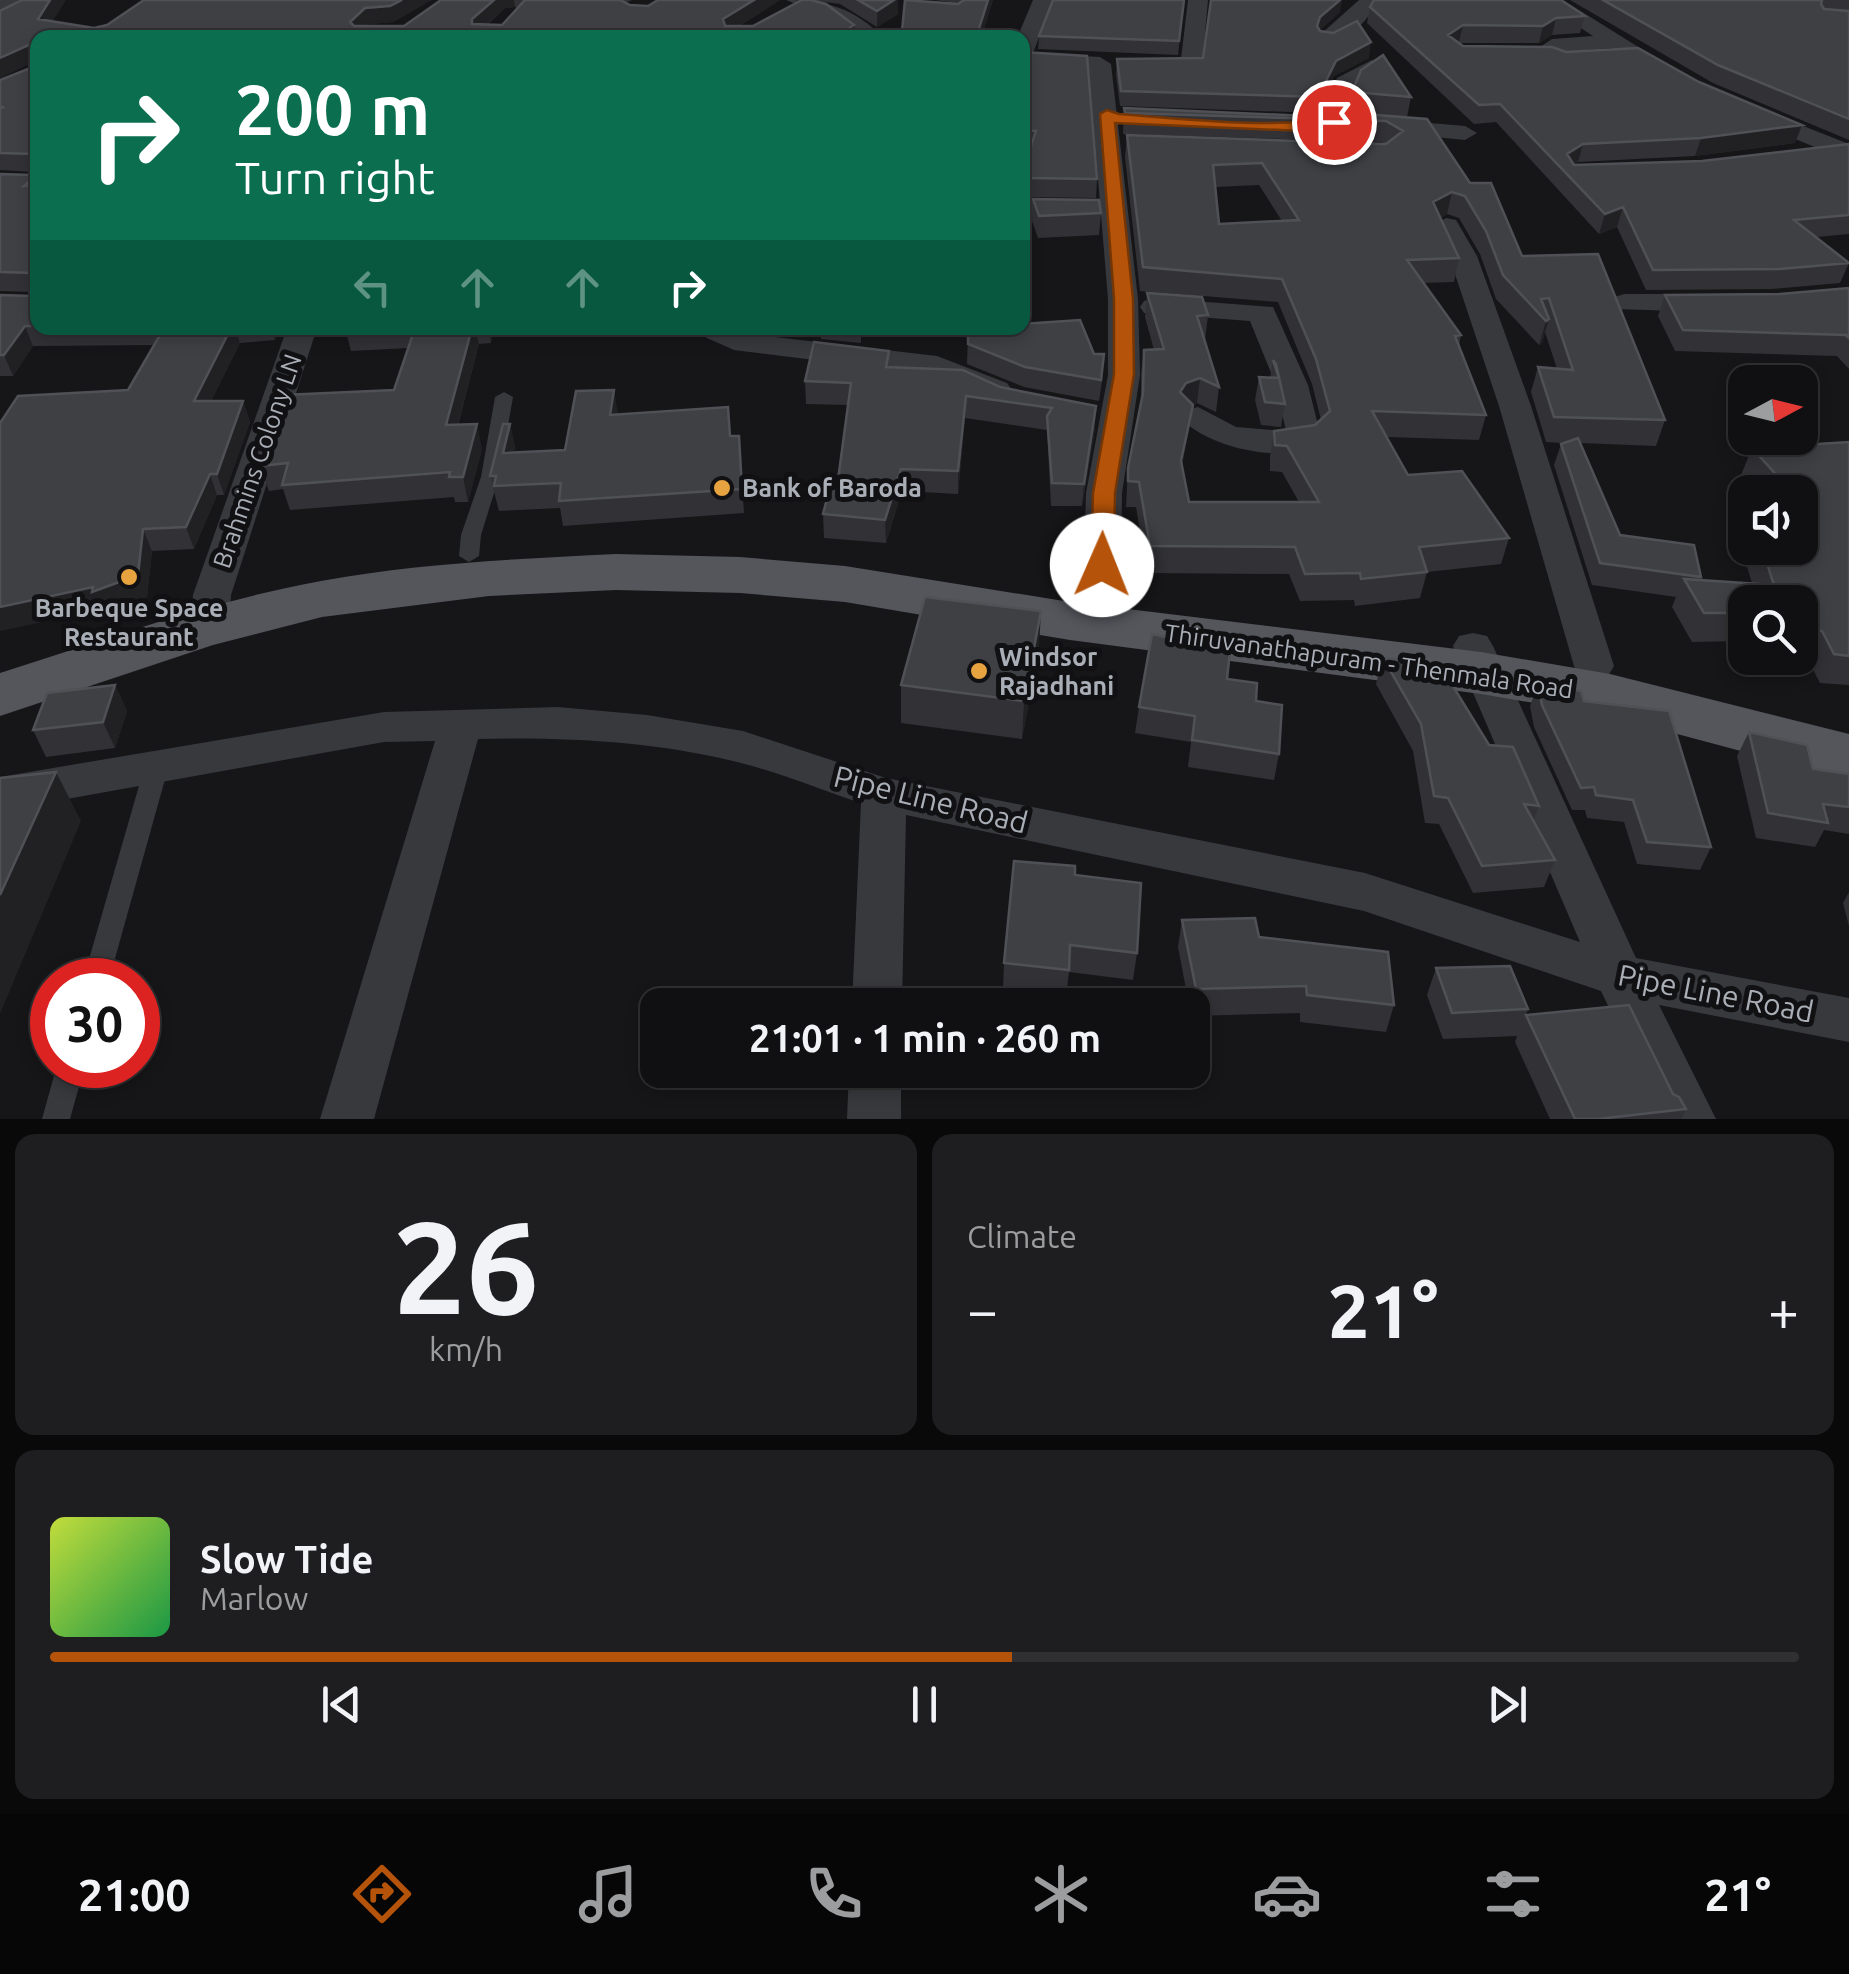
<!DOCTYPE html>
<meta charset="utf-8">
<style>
:root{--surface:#101012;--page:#1e1e20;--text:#f1f3f6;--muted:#9c9d9f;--line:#303032;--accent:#b45309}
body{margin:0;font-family:Ubuntu,sans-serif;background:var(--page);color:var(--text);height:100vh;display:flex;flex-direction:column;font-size:38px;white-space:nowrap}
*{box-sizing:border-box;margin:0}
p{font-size:32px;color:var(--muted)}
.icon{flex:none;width:55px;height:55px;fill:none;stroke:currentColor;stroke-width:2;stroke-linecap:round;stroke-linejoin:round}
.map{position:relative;height:1119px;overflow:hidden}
.sheet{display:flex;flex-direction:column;gap:15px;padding:15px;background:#09090a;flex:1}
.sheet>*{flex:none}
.top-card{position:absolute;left:30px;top:30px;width:1000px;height:305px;border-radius:20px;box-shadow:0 5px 15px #0003,0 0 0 2px var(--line);background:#0b6e4f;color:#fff;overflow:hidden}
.needle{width:65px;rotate:83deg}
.tools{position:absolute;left:1728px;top:365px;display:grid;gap:20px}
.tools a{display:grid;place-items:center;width:90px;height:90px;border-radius:20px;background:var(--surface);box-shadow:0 5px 15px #0003,0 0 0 2px var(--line);font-size:50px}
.speed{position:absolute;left:30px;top:958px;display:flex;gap:20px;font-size:50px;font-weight:700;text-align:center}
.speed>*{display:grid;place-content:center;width:130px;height:130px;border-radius:50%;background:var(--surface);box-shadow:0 5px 15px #0003,0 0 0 2px var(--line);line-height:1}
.speed .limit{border:15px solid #d22;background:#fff;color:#111}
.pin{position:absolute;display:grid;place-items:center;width:85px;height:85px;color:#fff;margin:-42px;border:5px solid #fff;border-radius:50%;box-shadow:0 2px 10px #0007}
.me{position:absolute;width:110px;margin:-55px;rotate:1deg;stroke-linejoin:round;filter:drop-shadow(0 0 8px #0008)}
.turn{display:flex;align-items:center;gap:35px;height:210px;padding:0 40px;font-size:45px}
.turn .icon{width:130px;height:130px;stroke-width:2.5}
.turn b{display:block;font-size:70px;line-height:85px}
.lanes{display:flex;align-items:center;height:95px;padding:0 40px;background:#0003;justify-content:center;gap:50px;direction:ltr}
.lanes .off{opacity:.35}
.big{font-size:75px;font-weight:700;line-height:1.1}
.sheet .tile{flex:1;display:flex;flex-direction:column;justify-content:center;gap:15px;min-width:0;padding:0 35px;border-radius:20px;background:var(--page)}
.sheet .dial{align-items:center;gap:0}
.dial b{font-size:130px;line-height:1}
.song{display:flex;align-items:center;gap:30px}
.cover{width:120px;height:120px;border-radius:15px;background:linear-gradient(135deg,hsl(70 70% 55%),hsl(140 70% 35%))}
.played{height:10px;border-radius:5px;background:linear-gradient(90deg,var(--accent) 55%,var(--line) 55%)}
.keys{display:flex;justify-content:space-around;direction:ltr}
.heat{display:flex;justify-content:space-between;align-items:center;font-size:55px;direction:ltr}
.sheet .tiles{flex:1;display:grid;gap:15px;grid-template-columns:1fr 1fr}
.tile:last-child{grid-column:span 2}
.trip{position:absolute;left:640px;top:988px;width:570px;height:100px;border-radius:20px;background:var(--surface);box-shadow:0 5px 15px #0003,0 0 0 2px var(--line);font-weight:700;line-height:100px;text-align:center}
.dock{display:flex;height:160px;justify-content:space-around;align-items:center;background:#060607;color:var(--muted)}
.dock .icon{width:70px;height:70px}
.dock .selected{color:var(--accent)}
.dock b{font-size:45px;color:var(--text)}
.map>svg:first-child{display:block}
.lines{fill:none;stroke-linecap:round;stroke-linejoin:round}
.service{fill:#37393d;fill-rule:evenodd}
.minor{fill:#37393d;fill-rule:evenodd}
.primary{fill:#54565c;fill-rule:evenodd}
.wall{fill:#323236;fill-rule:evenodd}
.shaded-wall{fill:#212124}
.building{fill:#3f4044;stroke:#4f5156;stroke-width:2.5;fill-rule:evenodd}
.route{fill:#b45309;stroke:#753606;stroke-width:2.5}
.poi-dot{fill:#e7a33f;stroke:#111113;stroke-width:4}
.labels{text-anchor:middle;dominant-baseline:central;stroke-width:10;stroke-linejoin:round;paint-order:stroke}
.street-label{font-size:25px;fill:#a9aeb7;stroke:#111113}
.poi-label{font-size:25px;font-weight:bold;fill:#a9aeb7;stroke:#111113;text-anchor:start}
.near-street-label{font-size:30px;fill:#a9aeb7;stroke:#111113}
</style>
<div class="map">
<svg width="1849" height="1119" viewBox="0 0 1849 1119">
<rect width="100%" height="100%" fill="#161618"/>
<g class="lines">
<path class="service" d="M504 392 513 397 499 477 481 535 479 556 469 562 459 556 461 535 481 477 495 397Z
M157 756 165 759 169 765 109 980H83L145 765 149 759Z
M57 1065H85L70 1119H42Z"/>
<path class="minor" d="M0 0H19L0 12Z
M786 0C824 0 856 8 883 38H857L828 16Z
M1033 0H1053L1033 53 1100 57 1111 64 1138 299 1140 375 1122 493 1121 602 1109 633 1095 637 1081 633 1075 624 1083 602 1086 493 1108 375V299L1089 70 1022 66V38H1017Z
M1188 0H1208L1202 66 1191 73 1140 70 1137 65 1140 60 1181 59Z
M1359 0H1379C1370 18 1344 48 1321 44L1318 39 1321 34Z
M1538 0H1563L1680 73 1669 80 1661 78 1612 48 1560 52 1556 59 1548 61 1498 60 1495 55 1498 50 1540 47 1552 39 1593 36Z
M1372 60 1383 67 1354 87 1337 128H1319L1316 123 1337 78Z
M1755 107 1849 144V161L1746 119 1743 114 1746 109Z
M1383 119 1465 126 1477 133 1465 140 1374 131 1371 126Z
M1022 201 1082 202 1096 210 1082 218 1022 217Z
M1446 218 1456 220 1477 256 1531 406 1614 666 1608 676 1594 680 1580 676 1574 666 1499 406 1449 256 1432 226Z
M1625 294H1712L1723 297 1727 303 1723 309 1712 312 1614 309 1610 303 1614 297Z
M1155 298 1273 307 1308 385 1321 437C1298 470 1202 447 1181 417L1186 410 1198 407 1236 427 1286 431 1276 385 1250 321 1144 313 1140 307 1144 301Z
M287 328H317L231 595 229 627 223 636 209 640 195 636 189 627 193 595Z
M694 328H731L741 333 937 356 1007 383 1012 390 1007 397H985L930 374 734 350 698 334Z
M1473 633 1487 636 1493 646 1636 958 1849 998V1042L1659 1005 1716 1119H1662L1601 991 1364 911 906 815 902 1005H852L861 803C821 790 779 772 737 762 652 741 565 737 478 739L374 1119H320L435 741 384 742 0 811V777L384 712 558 707 647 715 743 731 886 778 1365 873 1580 942 1453 646 1459 636Z
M849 1070H901V1119H847Z"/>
<path class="primary" d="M616 554 740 557 845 566 1070 602 1481 652 1610 674 1849 734V780L1610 716 1481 694 1070 640 845 602 740 593 616 590 489 596 322 617 213 645 0 716V673C106 639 211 601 321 581 418 563 518 559 616 554Z"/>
</g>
<path class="wall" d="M441 0H632L625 3 630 5 648 6 658 0H780L739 26 854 25 855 38H38V328H280L275 340 240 343 211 401H243L250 422 224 495H217L194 549 152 551 147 597 102 614 100 610 128 390 154 345 33 346 13 376H0V295L33 296V292L0 291V174L33 175 34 172 0 170V80L33 67V62L0 78 53 21 94 28 394 22 369 24 367 26H404ZM515 7 517 8 502 25H487L505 8Z
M812 0H898V14L877 27 840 4Z
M905 0 958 3 934 0H993L981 38H902Z
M1184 0 1178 55 1038 49 1039 36Z
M1570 0H1849V140L1713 83Z
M1370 7 1585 16 1580 33 1552 35 1539 43H1458L1463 46 1795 143 1695 156 1578 162 1574 165 1702 161 1849 144V234L1816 237 1849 263 1840 283 1772 289 1646 290 1617 227 1599 234 1496 122 1474 124 1367 23Z
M1340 12 1320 30 1369 58 1334 76 1316 113 1120 106 1116 75 1117 59 1203 58Z
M1022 52 1097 179 1096 198 1028 197 1027 174 1030 149H1022Z
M1352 92 1411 97 1407 117 1348 112Z
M1124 108 1308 116 1427 119 1470 183 1522 256 1665 420 1656 446 1580 443 1620 535 1701 577 1700 580 1752 583 1734 524 1745 499V548H1800V492H1756L1741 475 1752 448 1849 442V685L1820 683 1808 660 1776 658H1800V602H1745V641L1692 642 1672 607 1676 597 1592 585 1554 465 1561 444 1563 443 1546 442 1531 392 1538 367 1557 369 1545 332 1542 343 1539 345 1496 299 1480 254 1459 218 1447 214 1441 218 1459 258 1454 282 1423 283 1461 335 1459 345 1486 415 1479 440 1387 437 1408 475 1509 538 1501 564 1427 572 1420 598 1355 606 1354 600 1300 601 1289 574 1147 573 1136 507H1126L1128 468 1141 405V374L1144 350H1154L1145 317 1147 293 1208 315 1205 340 1219 387 1216 412 1197 403 1192 405 1182 466 1189 502H1299L1282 472 1270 471V457L1274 431 1315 425 1321 420 1312 384 1278 302 1140 291 1125 157 1127 135 1385 144 1382 142 1123 134ZM1259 185 1282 221 1219 224 1215 187Z
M1033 199 1101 213 1099 235 1038 238 1032 221Z
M1849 288V369L1837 356 1675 351 1658 316 1665 295 1780 294Z
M345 328H493L491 343 479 344 458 425 482 449 468 502H455L454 497 290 510 283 489 269 491 260 466 394 390 408 348 351 351Z
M820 328H861V343L821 339Z
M968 335 1103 375 1099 401 1024 387 967 364Z
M1273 360 1285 404 1281 427 1261 425 1255 400 1259 377 1270 378Z
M889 367 963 370 1095 428 1082 506H1051L1047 430 965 418 958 494 902 491 886 543 824 538 823 514 838 480 848 405 806 404 805 381Z
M617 414 730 436H739L744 513 563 526 560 508 499 511 490 476 510 424 515 447 514 452 565 450Z
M1039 649 1022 739 901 723V685Z
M1383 658 1489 745 1539 806 1533 821 1555 860 1544 887 1473 893 1439 824 1425 823 1413 751 1376 684Z
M1227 679 1256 701 1279 754 1274 780 1188 767 1191 742 1135 733 1139 707Z
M1538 684 1584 701 1711 847 1700 870 1637 864 1624 822 1587 818 1585 810H1572L1534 727 1530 706Z
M115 685 127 711 115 748 46 757 33 730Z
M1749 732 1813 769 1849 774V834L1824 830 1815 847 1756 838 1737 756Z
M1075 875 1137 953 1133 980 1069 972 1066 996 1003 989 1004 963Z
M1849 892V926L1843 903Z
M1182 920 1259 937 1394 1005 1386 1032 1300 1022V1013L1192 1016V1005H1189L1178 947Z
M1436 968 1528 1009 1526 1015 1673 1094 1686 1109 1681 1119H1550L1515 1042 1517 1036 1443 1039 1427 995Z"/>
<path class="shaded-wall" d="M50 0H66L44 35 38 19Z
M402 0H432L394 22 369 24 354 38 350 22 365 8Z
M494 0H514L515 7 505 8 475 35 472 19Z
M754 0H780L724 35 723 19Z
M894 0H898V14L877 27V11Z
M988 0H993L981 38H976Z
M1340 0H1342L1340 12 1318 32 1317 26 1320 17Z
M1556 18 1552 35 1539 43 1543 26Z
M854 25 855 38H834Z
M1463 25 1459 42 1444 52 1448 35Z
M1371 42 1369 58 1334 76 1316 113 1318 97 1336 61Z
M33 43 38 60 0 78V58Z
M1802 125 1795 143 1695 156 1701 138Z
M1583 144 1578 162 1564 171 1567 154Z
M38 174V199L24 186Z
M1452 192 1447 214 1428 225 1433 202Z
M1623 207 1617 227 1599 234 1605 214Z
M1549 319 1542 343 1539 345 1546 321Z
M25 326 33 346 13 376 4 355Z
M231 328H235L240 343 201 422 194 401Z
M271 328H280L275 340Z
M472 328H475L479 344 451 449 446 425Z
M488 328H493L491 343Z
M1200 378 1197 403 1183 408 1180 392 1186 383Z
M614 390 618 413 614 439 610 415Z
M966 396 965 418 958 494V471Z
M243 401 250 422 224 495 217 474Z
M1193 405 1189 430 1178 487 1181 461Z
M1096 406 1095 428 1082 506 1084 484Z
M477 424 482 449 468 502 463 477Z
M510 424 515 447 508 477 503 453Z
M901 469 902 491 886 543 885 520Z
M210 474 217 495 194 549 186 527Z
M143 529 152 551 147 597 102 614 100 610 0 631V607Z
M1041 611 1039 649 1022 739 1024 701Z
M115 685 127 711 115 748 103 722Z
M56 772 81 821 0 1014V895Z"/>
<path class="building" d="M22 0H50L38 19 94 28 107 25 144 0H402L390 6 365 8 350 22 354 26H404L441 0H494L472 19V24L502 25 525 0H620L630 5 648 6 658 0H754L723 19 725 26H753L802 0H811L826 4 854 25 834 38H475L479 34H375L373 38H38V174L24 186 38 185V326H25L4 355H0V295L33 296V273L0 272V174L33 175 34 154 0 153V109L4 107H0V80L33 67V43L0 58V11Z
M858 0H894L877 11Z
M905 0 958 4 964 0H988L976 38H918L916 31H902Z
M1053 0H1184L1179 41 1039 36Z
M1211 0H1340L1320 17 1317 26 1320 31 1333 33 1357 21 1371 42 1336 61 1318 97 1121 91 1117 59 1203 58Z
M1374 0H1561L1585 16 1556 18 1543 26 1463 25 1448 35 1463 46 1552 47 1566 52 1638 48 1699 82 1802 125 1701 138 1583 144 1567 154 1574 165 1702 161 1849 144V215L1794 220 1849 263 1780 269 1653 270 1623 207 1605 214 1500 104 1479 105 1370 7Z
M1603 0H1822L1821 4 1824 9 1849 11V119L1718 65Z
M1022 52 1087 56 1097 179 1029 178 1028 155 1036 131 1022 130Z
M1383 55 1411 97 1352 92 1361 70Z
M1124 108 1308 116 1338 112 1427 119 1470 183H1491L1522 256 1598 254 1665 420 1554 417 1538 367 1573 370 1549 298 1541 299 1549 319 1546 321 1503 275 1486 231 1465 196 1452 192 1433 202 1459 258 1407 260 1461 335 1455 336 1486 415 1372 411 1408 475 1462 471 1509 538 1419 547 1427 572 1361 579 1360 573 1305 574 1295 547 1150 546 1139 482 1128 481V468L1143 393 1144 350 1164 349 1147 293 1202 297 1208 315 1197 316 1219 387 1200 378 1186 383 1180 392 1193 405 1181 461 1189 502H1319L1287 446 1275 445 1274 431 1315 425 1330 411 1316 359 1282 279 1143 267 1127 135 1386 144 1403 131 1386 121 1125 113ZM1262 163 1299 220 1219 224 1213 165Z
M1033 199 1099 200 1101 213 1039 216Z
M1849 288V338L1846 335 1683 330 1665 295 1780 294Z
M1080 320 1094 354H1104L1101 380 1025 367 968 344V335H979L980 328H1022V324Z
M164 328H231L194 401H243L217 474H210L186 527 143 529 138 575 92 592 93 587 0 607V423L18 396 128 390Z
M415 328H472L446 425 477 424 463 477H449L450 472 282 485 288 463 260 466 284 395 394 390Z
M814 342 889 351 886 367 963 370 1000 387 1096 406 1084 484 1052 483 1047 416 1052 408 966 396 958 471 901 469 885 520 823 514 832 480H838L851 383 805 381Z
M1273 360 1276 364 1285 404 1265 402 1259 377 1279 378Z
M614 390 610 415 728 407 730 436H739L742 489 559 501 561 483 494 486 496 476H490L503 424H510L503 453 565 450 576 391Z
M1578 438 1620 535 1694 545 1701 577 1600 563 1561 444Z
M1849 442V656L1834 654 1822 631 1800 630V602H1745V613H1704L1684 579 1774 585 1762 548H1800V492H1792L1752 448Z
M925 597 1041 611 1024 701 901 685Z
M1152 634 1230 651 1227 679 1257 683 1256 701 1282 705 1279 754 1192 740 1195 716 1139 707Z
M1383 658 1440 665 1489 745 1513 747 1539 806 1524 804 1555 860 1482 866 1448 798 1434 796 1421 724Z
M1538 684 1581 691 1584 701 1669 711 1711 847 1647 842 1633 800 1596 795 1594 787 1581 788 1542 705Z
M115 685 103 722 33 730 47 693Z
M1749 732 1807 745 1813 769 1849 774V807L1823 804 1828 823 1768 813Z
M56 772 0 895V778Z
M1014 861 1075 866V875L1141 883 1137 953 1070 945 1069 970 1004 963Z
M1255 918 1259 937 1388 952 1394 1005 1307 995 1306 986 1196 989 1182 920Z
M1510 966 1528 1009 1452 1013 1436 968Z
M1629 1005 1673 1094 1679 1097 1686 1109 1598 1119H1575L1526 1015Z"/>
<path class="route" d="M1107 110 1119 114C1190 119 1264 129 1334 118L1341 122 1304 131 1115 123 1133 299 1134 374 1115 493 1114 565 1102 572 1091 565 1093 493 1114 374V299L1100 114Z"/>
<g class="poi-dot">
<circle cx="722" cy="488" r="10"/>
<circle cx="129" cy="577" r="10"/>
<circle cx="979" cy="671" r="10"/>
</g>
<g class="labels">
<g class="street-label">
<text transform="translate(257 461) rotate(-71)">Brahmins Colony LN</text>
<text transform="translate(1369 661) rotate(8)">Thiruvanathapuram - Thenmala Road</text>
</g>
<g class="poi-label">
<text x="742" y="488">Bank of Baroda</text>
<text x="129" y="608" text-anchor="middle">Barbeque Space<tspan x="129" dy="29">Restaurant</tspan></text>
<text x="999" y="657">Windsor<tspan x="999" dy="29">Rajadhani</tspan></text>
</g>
<g class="near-street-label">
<text transform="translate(931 799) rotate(14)">Pipe Line Road</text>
<text transform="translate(1716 993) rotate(11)">Pipe Line Road</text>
</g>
</g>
</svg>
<div class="tools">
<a><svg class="needle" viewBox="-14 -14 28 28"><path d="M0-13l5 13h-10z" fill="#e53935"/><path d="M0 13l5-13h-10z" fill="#9c9d9f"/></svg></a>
<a><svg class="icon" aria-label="sound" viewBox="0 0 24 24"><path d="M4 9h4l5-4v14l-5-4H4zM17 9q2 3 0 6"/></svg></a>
<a><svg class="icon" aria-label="search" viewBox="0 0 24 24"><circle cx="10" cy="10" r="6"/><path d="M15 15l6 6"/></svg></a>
</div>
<div class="speed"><div class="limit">30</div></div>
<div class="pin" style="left:1334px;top:122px;background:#d93025"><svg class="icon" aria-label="arrive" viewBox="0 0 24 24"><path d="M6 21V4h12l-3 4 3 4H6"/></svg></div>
<svg class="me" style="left:1102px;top:565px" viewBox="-20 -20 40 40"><circle r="19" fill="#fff"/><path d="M0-13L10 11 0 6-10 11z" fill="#b45309"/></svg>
<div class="trip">21:01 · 1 min · 260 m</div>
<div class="top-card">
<div class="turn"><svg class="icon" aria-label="right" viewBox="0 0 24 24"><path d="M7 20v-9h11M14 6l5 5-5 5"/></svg><div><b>200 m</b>Turn right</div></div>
<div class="lanes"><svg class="icon off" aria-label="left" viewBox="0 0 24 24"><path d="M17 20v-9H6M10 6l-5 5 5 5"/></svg><svg class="icon off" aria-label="ahead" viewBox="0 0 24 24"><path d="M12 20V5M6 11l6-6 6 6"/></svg><svg class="icon off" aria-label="ahead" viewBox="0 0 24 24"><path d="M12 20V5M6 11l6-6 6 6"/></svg><svg class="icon" aria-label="right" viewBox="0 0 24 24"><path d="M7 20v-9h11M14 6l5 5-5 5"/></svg></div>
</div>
</div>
<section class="sheet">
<div class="tiles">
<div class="tile dial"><b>26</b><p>km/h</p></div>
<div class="tile"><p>Climate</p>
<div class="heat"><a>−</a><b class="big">21°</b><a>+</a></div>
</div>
<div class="tile">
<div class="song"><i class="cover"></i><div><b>Slow Tide</b><p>Marlow</p></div></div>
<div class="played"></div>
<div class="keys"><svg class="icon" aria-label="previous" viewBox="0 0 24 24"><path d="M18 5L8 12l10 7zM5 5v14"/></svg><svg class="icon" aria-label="pause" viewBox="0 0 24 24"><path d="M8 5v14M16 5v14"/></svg><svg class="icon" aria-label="next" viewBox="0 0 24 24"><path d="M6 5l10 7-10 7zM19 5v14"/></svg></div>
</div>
</div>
</section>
<nav class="dock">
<b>21:00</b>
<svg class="icon selected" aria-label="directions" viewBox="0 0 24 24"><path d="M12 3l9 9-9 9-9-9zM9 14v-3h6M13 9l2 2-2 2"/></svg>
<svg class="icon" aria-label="music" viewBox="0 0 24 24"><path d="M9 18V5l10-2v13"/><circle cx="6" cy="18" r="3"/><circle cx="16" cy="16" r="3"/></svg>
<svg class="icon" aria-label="phone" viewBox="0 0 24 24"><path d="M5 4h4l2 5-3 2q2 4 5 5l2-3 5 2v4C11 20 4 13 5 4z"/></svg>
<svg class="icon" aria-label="climate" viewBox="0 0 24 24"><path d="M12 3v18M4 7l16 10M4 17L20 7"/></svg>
<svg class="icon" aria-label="car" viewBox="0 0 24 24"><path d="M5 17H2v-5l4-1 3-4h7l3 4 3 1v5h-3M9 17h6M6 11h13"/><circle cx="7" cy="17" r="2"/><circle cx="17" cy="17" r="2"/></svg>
<svg class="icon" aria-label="filters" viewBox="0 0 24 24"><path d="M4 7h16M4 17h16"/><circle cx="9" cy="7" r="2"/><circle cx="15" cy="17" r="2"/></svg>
<b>21°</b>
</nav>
